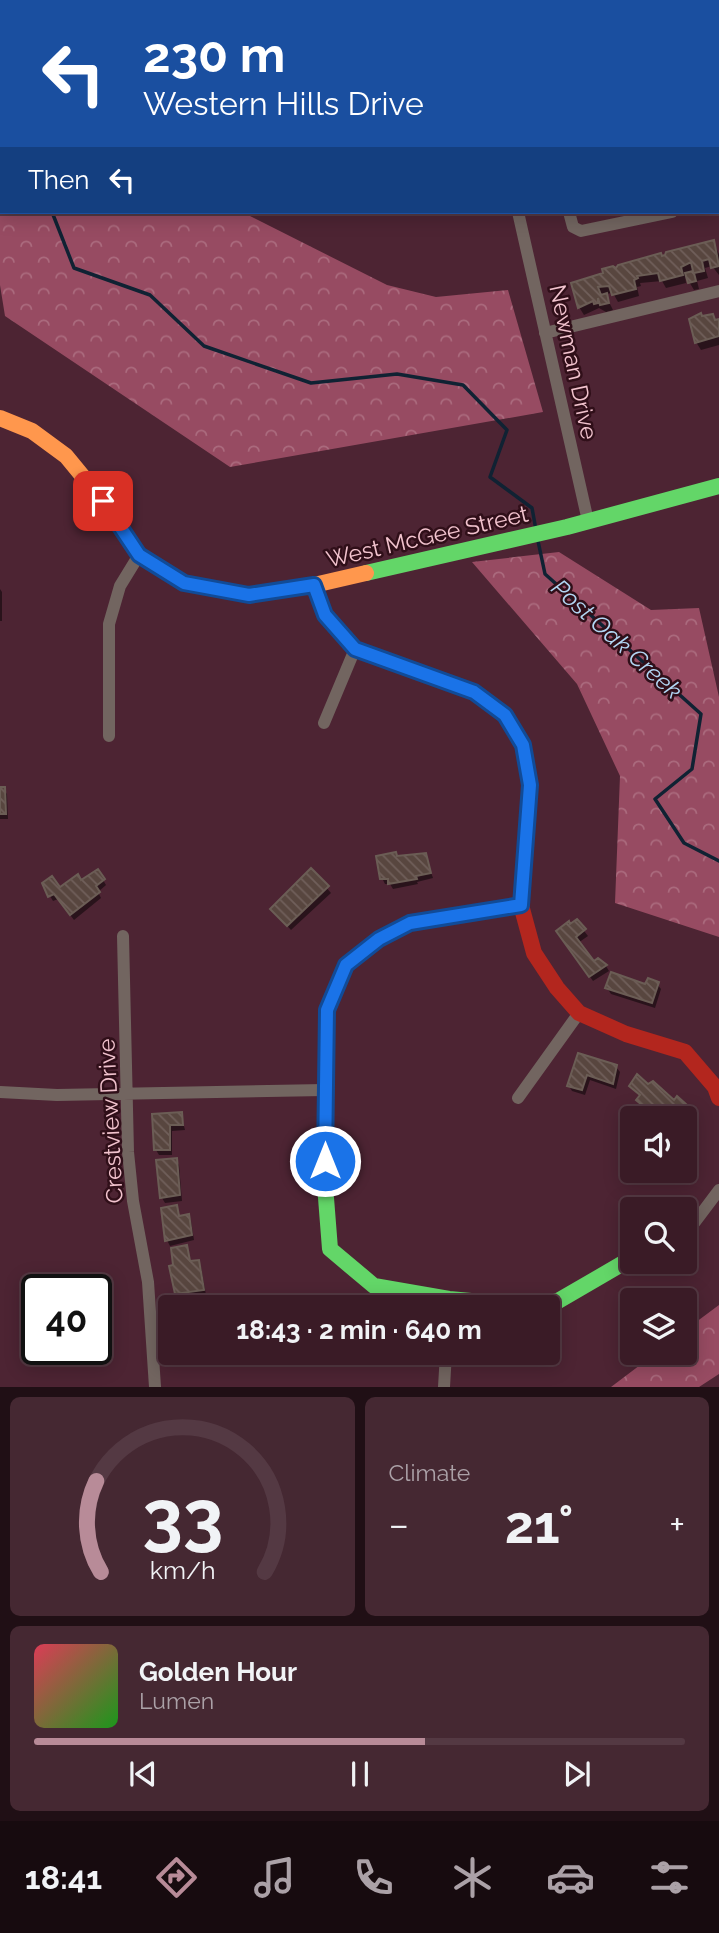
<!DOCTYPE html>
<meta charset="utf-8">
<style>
:root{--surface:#3a1b26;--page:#452832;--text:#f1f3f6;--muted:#aba1a7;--line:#543943;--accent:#b88b98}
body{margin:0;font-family:Raleway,sans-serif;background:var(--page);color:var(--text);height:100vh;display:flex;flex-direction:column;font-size:26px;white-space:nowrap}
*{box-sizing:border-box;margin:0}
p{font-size:23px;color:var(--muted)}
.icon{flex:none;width:38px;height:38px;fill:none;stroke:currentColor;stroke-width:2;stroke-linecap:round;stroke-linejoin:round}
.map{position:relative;height:1387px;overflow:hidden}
.sheet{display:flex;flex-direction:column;gap:10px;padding:10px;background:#200f15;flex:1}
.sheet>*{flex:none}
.guide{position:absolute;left:0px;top:0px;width:719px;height:214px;box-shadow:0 4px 18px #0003,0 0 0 2px var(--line);background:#1a4fa0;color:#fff;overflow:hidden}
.buttons{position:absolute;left:620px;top:1106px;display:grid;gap:14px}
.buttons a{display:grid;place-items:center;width:77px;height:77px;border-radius:7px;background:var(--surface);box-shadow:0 4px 18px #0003,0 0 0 2px var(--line);font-size:35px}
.speed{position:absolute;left:21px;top:1274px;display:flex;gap:14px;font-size:35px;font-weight:700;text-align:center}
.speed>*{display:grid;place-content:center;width:91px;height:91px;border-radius:50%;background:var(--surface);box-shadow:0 4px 18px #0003,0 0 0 2px var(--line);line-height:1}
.speed .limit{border:4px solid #111;border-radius:10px;background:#fff;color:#111}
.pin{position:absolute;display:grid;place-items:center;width:60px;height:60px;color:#fff;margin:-30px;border-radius:14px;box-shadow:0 4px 10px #0006}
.me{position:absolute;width:77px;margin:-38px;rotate:0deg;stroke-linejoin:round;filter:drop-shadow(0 0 5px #0008)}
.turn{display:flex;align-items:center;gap:24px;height:147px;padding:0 28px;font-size:32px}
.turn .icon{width:91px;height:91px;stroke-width:2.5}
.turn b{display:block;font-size:49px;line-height:60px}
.then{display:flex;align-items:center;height:66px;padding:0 28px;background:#0003;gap:14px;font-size:26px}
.big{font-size:52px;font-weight:700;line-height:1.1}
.sheet .widget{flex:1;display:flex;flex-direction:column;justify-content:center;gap:10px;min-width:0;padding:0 24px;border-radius:10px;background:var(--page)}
.sheet .dial{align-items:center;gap:0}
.dial svg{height:182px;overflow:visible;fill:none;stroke:var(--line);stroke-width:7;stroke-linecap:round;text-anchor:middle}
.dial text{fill:var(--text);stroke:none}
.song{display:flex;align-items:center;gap:21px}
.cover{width:84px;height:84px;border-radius:10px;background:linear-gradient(135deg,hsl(350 70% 55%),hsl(120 70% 35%))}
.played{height:7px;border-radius:4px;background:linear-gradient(90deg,var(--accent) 60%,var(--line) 60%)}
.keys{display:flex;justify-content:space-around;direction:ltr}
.heat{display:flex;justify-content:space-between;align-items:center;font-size:38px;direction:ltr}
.sheet .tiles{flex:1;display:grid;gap:10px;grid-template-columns:1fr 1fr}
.widget:last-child{grid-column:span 2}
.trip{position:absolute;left:158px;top:1295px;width:402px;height:70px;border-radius:7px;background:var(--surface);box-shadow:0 4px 18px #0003,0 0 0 2px var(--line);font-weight:700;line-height:70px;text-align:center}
.tab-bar{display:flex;height:112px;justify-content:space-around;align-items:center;background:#170b0f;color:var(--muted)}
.tab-bar .icon{width:49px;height:49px}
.tab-bar .on{color:var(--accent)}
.tab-bar b{font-size:32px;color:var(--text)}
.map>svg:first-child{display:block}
.forest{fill:url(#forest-crowns)}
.shadow{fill:#0007}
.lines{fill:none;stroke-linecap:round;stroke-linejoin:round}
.stream{stroke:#102233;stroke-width:3.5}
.building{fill:url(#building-back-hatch);stroke:#6b5d55;stroke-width:2}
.street{stroke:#726560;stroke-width:12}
.fast{stroke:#63d668;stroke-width:16}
.slow{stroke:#ff974d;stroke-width:16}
.jam{stroke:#b3261e;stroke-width:16}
.route-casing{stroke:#114b97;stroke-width:18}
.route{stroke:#1a73e8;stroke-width:12}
.labels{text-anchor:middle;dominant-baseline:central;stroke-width:5;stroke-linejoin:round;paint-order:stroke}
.street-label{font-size:23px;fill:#f2c3ce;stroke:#300f19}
.water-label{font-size:24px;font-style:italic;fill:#b2d6f3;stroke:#300f19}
</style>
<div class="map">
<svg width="719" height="1387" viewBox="0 0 719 1387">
<defs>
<pattern id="forest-crowns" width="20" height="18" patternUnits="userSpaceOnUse" patternTransform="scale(1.75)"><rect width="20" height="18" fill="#974b62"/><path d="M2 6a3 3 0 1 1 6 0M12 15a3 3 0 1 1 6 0" fill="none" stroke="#ab6b7e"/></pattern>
<pattern id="building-back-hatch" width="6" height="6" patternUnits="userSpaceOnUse" patternTransform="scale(1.75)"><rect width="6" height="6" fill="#58463f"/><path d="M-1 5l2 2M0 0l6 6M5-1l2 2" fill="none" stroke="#705f5a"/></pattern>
</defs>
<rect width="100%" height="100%" fill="#4d2433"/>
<path class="forest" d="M0 0H104L2 2V212H242L387 285 436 297 508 290 543 412 230 467 5 316 0 285Z
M559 552 651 610 699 608 719 697V937L615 903 620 776 577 684 472 562Z
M719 1305V1374L699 1387H611L656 1353H684V1331Z"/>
<path class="shadow" d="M696 0H719V28L718 2Z
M713 242 719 254V275L712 266 705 268 708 278 697 281 699 289 694 290 685 275 686 283 666 288 662 281 640 283 641 286 637 287 639 296 618 302 613 293 605 294 613 310 606 312 599 308 584 315 579 307 573 284Z
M703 318 719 321V345L701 350 696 342Z
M0 589 2 592V621H0Z
M0 789H4L7 794 8 819H0Z
M425 855 433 878 417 882 418 884 393 889 390 884H385L382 878 397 858Z
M311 870 331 893 291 930 272 909Z
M103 880 106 885 98 892 101 898 74 920 58 899 53 901 50 896 59 890 80 883Z
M577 922 588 936 578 943 594 964 606 966 609 971 593 981 562 937Z
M657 984 661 989 655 1008 611 994 607 988Z
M580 1055 616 1067 620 1072 616 1089 590 1080 585 1095 572 1091 569 1086Z
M631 1086 684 1105 687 1111 681 1118H656L641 1105 638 1100 641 1097Z
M181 1114 185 1130 172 1131V1155H159L156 1150 154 1116Z
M176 1160 179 1165 182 1201 165 1203 162 1198 158 1162Z
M176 1207 180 1217 188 1216 191 1221 194 1240 170 1246 167 1240Z
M187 1247 191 1262H198L201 1267 206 1295 180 1299 176 1293 175 1266Z"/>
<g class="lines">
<path class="stream" d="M0 102 2 105
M52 212 74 268 150 295 204 346 311 383 397 374 463 385 507 430 490 477 532 508 536 530
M538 541 545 574 701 714 692 769 655 799 684 843 719 861"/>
</g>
<path class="building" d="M694 0H719V22L718 2Z
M714 240 719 266 711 268 709 259 702 261 704 271 694 273 696 281 688 283 685 273 693 271 691 262 681 267 683 275 660 281 658 273 637 276 638 278 634 280 636 289 612 295 609 286 598 287 601 295 607 293 609 303 600 305 598 298V303L594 304 593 301 578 308 571 283 603 273 602 269 613 266 616 268 618 265 661 253 662 256 665 255 666 252Z
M701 313 702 316 713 314 715 320 719 319V336L695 343 689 319Z
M0 787H5L6 814H0Z
M396 852 397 856 426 853 431 873 416 876 417 879 388 884V879H380L376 856Z
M311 868 329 886 287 926 270 909Z
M98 869 105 879 96 886 100 892 70 915 54 894 48 897 42 883 52 876 60 887 78 874 81 880Z
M577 919 586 929 576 937 594 961 598 958 607 965 589 977 556 931 569 921 570 924Z
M611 972 645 984 648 978 659 982 652 1003 605 988Z
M578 1053 617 1065 613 1084 587 1075 582 1090 567 1086Z
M637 1074 648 1084 653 1081 674 1100 677 1096 686 1104 673 1118H658L636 1100 640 1095 629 1086Z
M182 1112 183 1125H170V1150H154L152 1114Z
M177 1158 180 1195 160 1198 156 1160Z
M177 1205 179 1216 189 1214 192 1235 165 1241 161 1208Z
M187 1245 190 1261 199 1260 204 1290 175 1294 169 1266 173 1265 171 1248Z
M198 1299 199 1307H176V1301Z"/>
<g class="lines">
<path class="street" d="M468 0V2
M515 0 516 2
M666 0V2
M518 212 588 521
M569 212 573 227 581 231 672 212
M545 333 719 291
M314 585 325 615 355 649 474 692 505 715 523 745 530 785 521 905
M324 723 355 649
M109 736V624L120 586 139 555
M123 936 128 1152 133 1201 148 1282 155 1387
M0 1092 57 1095 324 1090
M518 1098 579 1013
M684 1228 695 1222 719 1190
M444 1387 446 1353"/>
<path class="fast" d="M366 573 567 527 719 486
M440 918 410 923 379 939 346 965 327 1010 325 1185 330 1249 374 1286 449 1299 504 1304 558 1301 632 1258"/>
<path class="slow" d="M0 418 32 431 66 456 103 501 139 555 184 583 249 595 314 585 366 573"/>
<path class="jam" d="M440 918 521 905 534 953 557 988 579 1013 626 1034 685 1052 715 1087 719 1098"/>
</g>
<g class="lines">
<defs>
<path id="route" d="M103 501 139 555 184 583 249 595 314 585 325 615 355 649 474 692 505 715 523 745 530 785 521 905 410 923 379 939 346 965 327 1010 325 1161"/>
</defs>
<use href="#route" class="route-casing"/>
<use href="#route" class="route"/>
</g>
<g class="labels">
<g class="street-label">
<text transform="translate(574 362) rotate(78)">Newman Drive</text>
<text transform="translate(427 536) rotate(-13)">West McGee Street</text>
<text transform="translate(110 1121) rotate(-93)">Crestview Drive</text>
</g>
<g class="water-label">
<text transform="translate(617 639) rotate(42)">Post Oak Creek</text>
</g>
</g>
</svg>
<div class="buttons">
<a><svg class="icon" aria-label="sound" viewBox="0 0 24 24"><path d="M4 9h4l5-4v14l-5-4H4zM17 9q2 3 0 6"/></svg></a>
<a><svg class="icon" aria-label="search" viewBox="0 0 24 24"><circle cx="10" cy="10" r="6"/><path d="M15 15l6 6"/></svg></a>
<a><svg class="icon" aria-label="layers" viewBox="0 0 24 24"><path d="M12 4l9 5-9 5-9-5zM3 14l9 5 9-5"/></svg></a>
</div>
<div class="speed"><div class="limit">40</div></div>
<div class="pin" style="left:103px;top:501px;background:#d93025"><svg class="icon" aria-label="arrive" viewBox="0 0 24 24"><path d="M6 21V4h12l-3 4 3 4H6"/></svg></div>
<svg class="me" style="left:325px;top:1161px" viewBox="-20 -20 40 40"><circle r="17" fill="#1a73e8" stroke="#fff" stroke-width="3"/><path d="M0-11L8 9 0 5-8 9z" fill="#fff"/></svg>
<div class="trip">18:43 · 2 min · 640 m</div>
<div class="guide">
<div class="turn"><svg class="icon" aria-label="left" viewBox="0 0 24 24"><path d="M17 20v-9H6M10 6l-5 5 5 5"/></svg><div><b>230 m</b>Western Hills Drive</div></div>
<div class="then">Then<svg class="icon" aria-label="left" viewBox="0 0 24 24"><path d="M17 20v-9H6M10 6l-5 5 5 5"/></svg></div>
</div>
</div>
<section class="sheet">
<div class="tiles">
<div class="widget dial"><svg viewBox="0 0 100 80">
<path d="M14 69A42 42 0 1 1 86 69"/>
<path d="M14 69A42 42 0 0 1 12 29" stroke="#b88b98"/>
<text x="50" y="56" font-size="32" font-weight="700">33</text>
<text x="50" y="72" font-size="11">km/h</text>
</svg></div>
<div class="widget"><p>Climate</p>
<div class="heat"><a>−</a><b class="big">21°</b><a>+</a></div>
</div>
<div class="widget">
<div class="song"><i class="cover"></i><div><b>Golden Hour</b><p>Lumen</p></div></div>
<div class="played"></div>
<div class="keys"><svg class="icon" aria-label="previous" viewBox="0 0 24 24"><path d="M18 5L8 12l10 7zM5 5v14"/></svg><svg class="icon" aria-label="pause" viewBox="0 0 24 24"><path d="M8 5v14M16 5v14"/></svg><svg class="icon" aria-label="next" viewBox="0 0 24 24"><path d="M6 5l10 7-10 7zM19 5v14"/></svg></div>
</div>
</div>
</section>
<nav class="tab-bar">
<b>18:41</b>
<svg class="icon on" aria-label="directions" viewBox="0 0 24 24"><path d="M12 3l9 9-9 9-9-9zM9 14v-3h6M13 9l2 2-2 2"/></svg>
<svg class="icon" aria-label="music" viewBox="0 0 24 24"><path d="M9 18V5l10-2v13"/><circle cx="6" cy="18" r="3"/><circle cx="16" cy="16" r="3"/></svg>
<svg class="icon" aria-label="phone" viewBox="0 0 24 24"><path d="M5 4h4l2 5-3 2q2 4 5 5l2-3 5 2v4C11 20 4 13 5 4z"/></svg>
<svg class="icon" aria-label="climate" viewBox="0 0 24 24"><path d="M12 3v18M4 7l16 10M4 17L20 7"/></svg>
<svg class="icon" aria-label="car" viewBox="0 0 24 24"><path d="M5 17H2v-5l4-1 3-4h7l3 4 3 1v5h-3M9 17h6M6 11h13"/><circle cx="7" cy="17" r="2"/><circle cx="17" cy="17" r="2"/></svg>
<svg class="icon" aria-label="filters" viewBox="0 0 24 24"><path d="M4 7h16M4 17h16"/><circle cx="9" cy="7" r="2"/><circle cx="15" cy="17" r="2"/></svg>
</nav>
